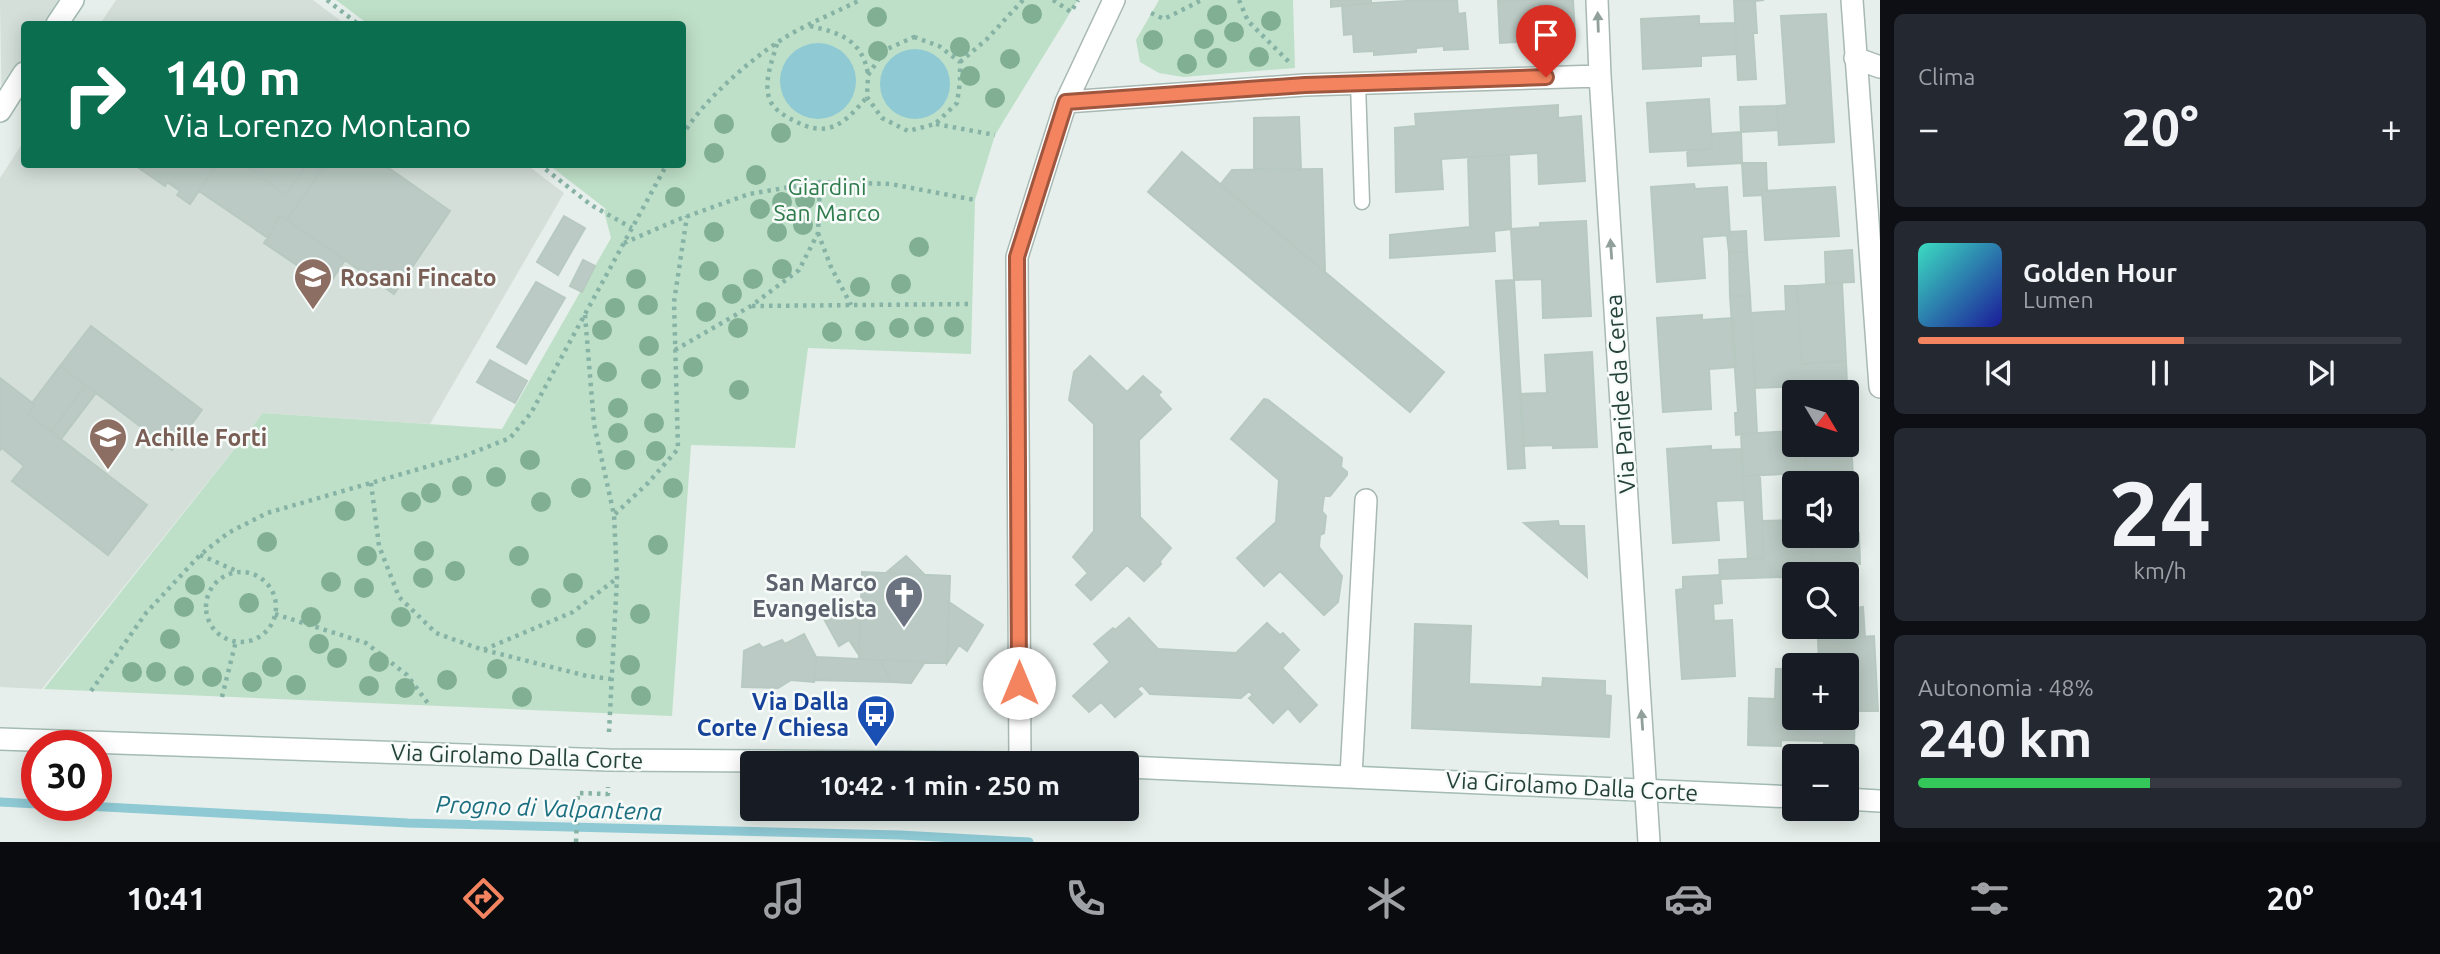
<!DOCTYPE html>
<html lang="it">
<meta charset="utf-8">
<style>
:root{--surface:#171b24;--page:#242831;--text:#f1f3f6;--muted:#9ea1a6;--line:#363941;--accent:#f4845f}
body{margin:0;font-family:Ubuntu,sans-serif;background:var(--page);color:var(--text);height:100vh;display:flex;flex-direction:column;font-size:26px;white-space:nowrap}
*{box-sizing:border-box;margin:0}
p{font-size:23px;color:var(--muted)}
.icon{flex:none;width:38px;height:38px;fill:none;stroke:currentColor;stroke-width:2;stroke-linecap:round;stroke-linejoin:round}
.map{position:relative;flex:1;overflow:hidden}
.details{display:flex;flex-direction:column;gap:14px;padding:14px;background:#0d0f14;width:560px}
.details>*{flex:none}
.guide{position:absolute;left:21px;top:21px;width:665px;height:147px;border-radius:7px;box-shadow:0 4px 18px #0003;background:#0b6e4f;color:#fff;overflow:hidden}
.needle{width:46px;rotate:128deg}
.tools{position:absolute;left:1782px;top:380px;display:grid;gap:14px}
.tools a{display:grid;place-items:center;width:77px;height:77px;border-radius:7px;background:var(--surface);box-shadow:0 4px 18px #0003;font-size:35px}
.speed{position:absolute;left:21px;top:730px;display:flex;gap:14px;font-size:35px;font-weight:700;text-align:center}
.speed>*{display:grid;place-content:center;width:91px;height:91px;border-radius:50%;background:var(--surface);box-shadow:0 4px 18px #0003;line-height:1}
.speed .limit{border:10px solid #d22;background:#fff;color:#111}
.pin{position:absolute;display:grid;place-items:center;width:60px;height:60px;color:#fff;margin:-72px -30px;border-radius:50% 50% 50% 0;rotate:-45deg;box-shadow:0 0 7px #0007}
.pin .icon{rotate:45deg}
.me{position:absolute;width:77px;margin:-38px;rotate:0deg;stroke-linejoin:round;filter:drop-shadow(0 0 5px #0008)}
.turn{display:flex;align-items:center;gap:24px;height:147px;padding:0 28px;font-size:32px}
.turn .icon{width:91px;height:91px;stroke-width:2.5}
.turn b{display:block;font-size:49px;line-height:60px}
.big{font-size:52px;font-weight:700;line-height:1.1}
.details .card{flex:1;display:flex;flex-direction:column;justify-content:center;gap:10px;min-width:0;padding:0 24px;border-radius:10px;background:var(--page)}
.details .dial{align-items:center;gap:0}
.dial b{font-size:91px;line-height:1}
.song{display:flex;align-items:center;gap:21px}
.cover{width:84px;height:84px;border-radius:10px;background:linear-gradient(135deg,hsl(170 70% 55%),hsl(240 70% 35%))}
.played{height:7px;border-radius:4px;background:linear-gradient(90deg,var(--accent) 55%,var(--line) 55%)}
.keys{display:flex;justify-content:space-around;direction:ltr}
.heat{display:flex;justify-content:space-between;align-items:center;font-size:38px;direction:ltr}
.charge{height:10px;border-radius:5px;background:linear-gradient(90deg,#34c759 48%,var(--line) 0)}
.trip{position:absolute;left:740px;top:751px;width:399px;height:70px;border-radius:7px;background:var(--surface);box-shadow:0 4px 18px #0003;font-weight:700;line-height:70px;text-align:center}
.tabs{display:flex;height:112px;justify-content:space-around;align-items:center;background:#090b0e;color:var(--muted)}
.tabs .icon{width:49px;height:49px}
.tabs .on{color:var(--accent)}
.tabs b{font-size:32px;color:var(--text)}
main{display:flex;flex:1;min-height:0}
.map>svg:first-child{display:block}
.built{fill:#d4dfda}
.green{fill:#bfe0c8}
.water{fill:#8ec9d4}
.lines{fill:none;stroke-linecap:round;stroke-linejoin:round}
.stream{stroke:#8ec9d4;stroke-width:9}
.building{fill:#bbcac4;stroke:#b8c9c2;stroke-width:2}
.lane-casing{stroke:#a8b8b2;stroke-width:17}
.street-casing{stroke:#a8b8b2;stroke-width:24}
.secondary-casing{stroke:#a4bbb3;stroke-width:24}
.path{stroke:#86b3a5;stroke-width:4.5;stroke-dasharray:3.5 5;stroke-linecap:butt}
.lane{stroke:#fff;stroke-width:14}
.street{stroke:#fff;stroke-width:21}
.secondary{stroke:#fff;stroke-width:21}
.tree{fill:#80af93}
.oneway{fill:#92a09c}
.route-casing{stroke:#9f563e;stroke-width:18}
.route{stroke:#f4845f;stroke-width:12}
.labels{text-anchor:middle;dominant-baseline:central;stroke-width:5;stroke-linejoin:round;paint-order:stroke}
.park-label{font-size:23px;fill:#2d7a4b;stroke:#f7fbf9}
.education-label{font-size:23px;font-weight:bold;fill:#785e54;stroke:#f7fbf9;text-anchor:start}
.street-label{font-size:23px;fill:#24423a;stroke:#f7fbf9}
.worship-label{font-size:23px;font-weight:bold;fill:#5b616d;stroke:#f7fbf9;text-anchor:end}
.transit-label{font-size:23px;font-weight:bold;fill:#164399;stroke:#f7fbf9;text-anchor:end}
.water-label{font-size:24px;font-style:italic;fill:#1c6f80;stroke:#f7fbf9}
</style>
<main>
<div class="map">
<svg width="1880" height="842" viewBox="0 0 1880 842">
<rect width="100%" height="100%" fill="#e6efeb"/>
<path class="built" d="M0 0H81L65 24H24V87L2 122Z
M116 0H313L345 24H100Z
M24 141V164L527 165 564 193 430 424 263 413 42 689 0 687V178Z"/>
<path class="green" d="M336 0H1078L995 135 975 200 971 354 808 348 795 448 691 445 672 716 44 689 263 413 502 429 611 238 604 211 606 209 549 165 682 164V24H368Z
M1159 0H1293L1295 68 1183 77 1159 73 1140 62 1136 40Z"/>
<path class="water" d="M780 81a38 38 0 1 1 76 0a38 38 0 1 1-76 0Z
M880 84a35 35 0 1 1 70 0a35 35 0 1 1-70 0Z"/>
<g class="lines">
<path class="stream" d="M0 802 37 804
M67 805 408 823 900 835 1029 842"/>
</g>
<path class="building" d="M1331 0H1371V3L1331 7Z
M1423 0H1457L1458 14 1465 13 1468 49 1444 50V46L1416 48V52L1374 55V51L1354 52 1353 34 1344 35 1342 5Z
M1498 0H1573L1575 33 1537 36V41L1500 43Z
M1734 0H1764L1755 1 1757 33H1753L1756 79 1738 80Z
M1826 14 1834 142 1779 145 1777 106 1787 105 1781 16Z
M1699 16V24L1735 23 1737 54 1701 56V66L1643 69 1641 19Z
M1709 99 1712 149 1650 152 1647 103Z
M1558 105V118L1581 116 1585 181 1539 184 1538 153 1441 159 1443 189 1396 192 1395 128 1416 126 1415 114Z
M1777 106 1779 130 1741 132 1740 107Z
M1299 117 1301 170 1254 169V118Z
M1741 132 1742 163 1688 166 1687 150 1712 149 1711 134Z
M1182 152 1444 372 1410 412 1148 192Z
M1509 155 1511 229 1494 231 1495 251 1390 258V235L1470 227 1468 157Z
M1742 163H1766L1767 191H1762V195L1744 196Z
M133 164H217L190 204 177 195 180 191 167 182 165 186Z
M217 164H243L286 195 307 164H326L287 220 280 215 268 238 199 191Z
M243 164H307L286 195Z
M326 164H383L450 211 394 294 287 220Z
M1322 169 1325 272 1220 185 1232 170Z
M1694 184 1695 189 1727 187 1730 235 1702 237 1705 278 1657 282 1651 187Z
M1835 187 1839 236 1765 240 1762 191Z
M280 215 345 260 328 286 264 243 277 224 274 223Z
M564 216 585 228 558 275 537 262Z
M1586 221 1591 316 1543 318 1542 279 1514 280 1511 229 1540 227V223Z
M1746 231 1747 252H1729L1727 236 1730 235V232Z
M1852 250 1854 282 1826 283 1825 252Z
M1729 252H1747L1750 296H1730Z
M583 260 595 266 582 292 570 286Z
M1514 280 1525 468 1508 469 1496 281Z
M536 282 565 298 526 364 497 347Z
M1842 283 1846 361 1802 364 1797 286Z
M1785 286H1797L1802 364 1846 361 1847 384 1755 388 1751 313 1786 311Z
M1730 296H1750L1757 433 1736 435 1735 413H1738Z
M1702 315V320L1733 318 1736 367 1709 369 1711 409 1663 412 1657 318Z
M91 326 202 410 172 450 60 366Z
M1592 352 1597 447 1553 448V445L1523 446 1520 394 1547 393 1545 355Z
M1090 356 1127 392 1143 376 1161 392 1158 395 1171 409 1139 440 1140 517 1171 548 1160 561 1161 564 1144 581 1127 565 1091 600 1076 585 1088 573 1073 557 1094 531V424L1069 400 1074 372Z
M490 360 527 381 515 403 477 382Z
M60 366 86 385 51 431 28 414 35 405 32 403Z
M0 378 35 405 28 414 147 505 108 555 12 481 24 466 2 448 0 450Z
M86 385 96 393 61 439 51 431Z
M1264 399 1268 400 1342 458 1341 467 1347 472V475L1330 496H1324L1322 511 1326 516 1324 533 1320 535 1319 547 1342 576 1338 602 1324 615 1280 571 1264 586 1237 558 1276 522 1279 480 1231 439Z
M1846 422H1850L1853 477 1847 478 1848 494 1846 483H1807L1805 444H1846Z
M1794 431V444H1805L1806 473 1743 476 1741 434Z
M1711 446V450L1741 449 1744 500 1716 501 1719 540 1673 543 1667 449Z
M1743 476H1760L1764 558 1748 559Z
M1794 520V536H1811L1814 572 1783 574V577L1720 579 1719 560 1764 558 1762 521Z
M1558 521 1559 526H1584L1587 577 1524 523Z
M1846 533H1859L1860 564 1854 565 1856 608 1863 607 1865 637 1818 640 1817 626H1846V574H1794V616H1785L1783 574 1814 572 1811 536H1846Z
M906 556 925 575 886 573Z
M862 572 950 576 947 663 859 659Z
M1720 575 1722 603 1713 604 1714 621 1732 620 1735 676 1682 679 1676 590 1683 589V577Z
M861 598 859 655 849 640 839 646 824 619Z
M949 602 983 625 967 651 959 645 947 663Z
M1129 618 1158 649 1236 653 1267 623 1280 635 1283 633 1299 650 1282 668 1317 705 1300 722 1288 708 1273 723 1249 698 1253 695 1249 691 1241 698 1150 694 1142 685 1137 689 1142 694 1115 717 1101 702 1089 712 1073 696 1110 662 1094 644 1113 628 1115 630Z
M1415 624 1471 626 1469 684 1542 687 1543 678 1605 681V695L1611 696 1609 737 1412 728Z
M804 634 816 657 814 682 791 680 778 688 742 687 744 651 759 644 763 648 782 640 785 644Z
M1874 636 1878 711H1855V701H1846V665H1819L1818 640Z
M816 657 880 660 892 682 814 680Z
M880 660 925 662 911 683 892 682Z
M1776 669H1794V718H1846V701H1855L1854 749 1824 748V741L1781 740V746L1748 745 1749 698 1775 699Z"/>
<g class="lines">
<defs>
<path id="lane" d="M1358 84 1362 202"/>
<path id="street" d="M1597 0 1600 76 1649 842
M1852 0 1880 387
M1855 58 1880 67
M1066 102 1305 85 1600 76
M1020 762 1017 257 1066 102 1114 0
M1351 776 1366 500"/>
<path id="secondary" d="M57 24 73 0
M0 111 24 73
M0 739 609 760 1034 763
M1127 767 1794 797
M1846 799 1880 801"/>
</defs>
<use href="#lane" class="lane-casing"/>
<use href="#street" class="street-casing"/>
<use href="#secondary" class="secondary-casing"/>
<path class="path" d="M327 0 358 24
M1053 0 1071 12 1078 0
M1239 0 1248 21 1289 62
M1151 13 1164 19 1202 0
M810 26C841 33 862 40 868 74
M914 37 939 46 960 62V82L957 103 935 124 908 131 882 118 867 97 868 75 885 50Z
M777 44C772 61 764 80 769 98 772 108 784 116 793 120 828 140 845 123 867 97
M960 62 987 39 1023 0
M936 124 995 135
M682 136C701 103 746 63 778 42 803 25 833 14 860 0
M539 164 591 205 632 228
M818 233 831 267 851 305
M624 243 677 220 749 194 820 182 891 184 975 200
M752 306 972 304
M585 315 594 424 614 515 617 578 609 732
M675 350 751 306 799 270 818 233 820 182
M371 483 379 546 399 597 436 633 483 650 573 612 616 579
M615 514 648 483 678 449 674 302 687 216
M200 555 239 572
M206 607a35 35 0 1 1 70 0a35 35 0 1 1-70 0Z
M275 614 366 643 407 675 430 706
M484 650 587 676 611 679
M91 691 146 613 200 555 228 533 267 513 464 456 510 438 531 413 667 164
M222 697 236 641
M576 842 578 793 608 794V787"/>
<use href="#lane" class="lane"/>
<use href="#street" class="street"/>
<use href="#secondary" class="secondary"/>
</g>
<g class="tree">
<circle cx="1032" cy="14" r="10"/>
<circle cx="1217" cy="15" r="10"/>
<circle cx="877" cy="17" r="10"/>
<circle cx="1271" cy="21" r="10"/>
<circle cx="1234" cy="32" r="10"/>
<circle cx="1204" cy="39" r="10"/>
<circle cx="1153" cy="40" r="10"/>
<circle cx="960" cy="47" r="10"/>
<circle cx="878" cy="51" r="10"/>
<circle cx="1259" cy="57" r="10"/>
<circle cx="1217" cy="58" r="10"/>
<circle cx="1010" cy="59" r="10"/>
<circle cx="1187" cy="64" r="10"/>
<circle cx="970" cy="76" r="10"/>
<circle cx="995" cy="98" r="10"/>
<circle cx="724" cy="124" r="10"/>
<circle cx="781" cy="133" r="10"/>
<circle cx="714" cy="153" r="10"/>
<circle cx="756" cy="175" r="10"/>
<circle cx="675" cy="197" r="10"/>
<circle cx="805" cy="200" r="10"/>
<circle cx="782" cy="202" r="10"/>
<circle cx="760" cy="209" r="10"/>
<circle cx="803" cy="225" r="10"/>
<circle cx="714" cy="232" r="10"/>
<circle cx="777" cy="232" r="10"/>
<circle cx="919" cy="247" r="10"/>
<circle cx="782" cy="269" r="10"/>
<circle cx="709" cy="271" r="10"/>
<circle cx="636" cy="279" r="10"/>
<circle cx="753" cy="279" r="10"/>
<circle cx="901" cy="284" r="10"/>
<circle cx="860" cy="287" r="10"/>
<circle cx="732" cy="294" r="10"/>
<circle cx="648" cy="305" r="10"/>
<circle cx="615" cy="308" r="10"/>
<circle cx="706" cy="312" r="10"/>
<circle cx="924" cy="327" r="10"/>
<circle cx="954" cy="327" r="10"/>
<circle cx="738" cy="328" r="10"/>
<circle cx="899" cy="328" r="10"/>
<circle cx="602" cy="330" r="10"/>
<circle cx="865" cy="331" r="10"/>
<circle cx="832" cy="332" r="10"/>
<circle cx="649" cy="346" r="10"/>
<circle cx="693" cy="367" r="10"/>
<circle cx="607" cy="372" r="10"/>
<circle cx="651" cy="379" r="10"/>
<circle cx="739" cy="390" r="10"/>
<circle cx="618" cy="408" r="10"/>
<circle cx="654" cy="423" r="10"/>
<circle cx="618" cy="433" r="10"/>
<circle cx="656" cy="451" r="10"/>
<circle cx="530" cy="460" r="10"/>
<circle cx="625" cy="460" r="10"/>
<circle cx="496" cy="477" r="10"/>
<circle cx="462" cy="486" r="10"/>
<circle cx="581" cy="488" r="10"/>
<circle cx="673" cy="488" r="10"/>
<circle cx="431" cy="493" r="10"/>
<circle cx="411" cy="502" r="10"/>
<circle cx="541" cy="502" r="10"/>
<circle cx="345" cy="511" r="10"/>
<circle cx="267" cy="542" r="10"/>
<circle cx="658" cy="545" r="10"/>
<circle cx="424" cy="551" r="10"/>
<circle cx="367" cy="556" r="10"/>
<circle cx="519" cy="556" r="10"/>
<circle cx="455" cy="571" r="10"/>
<circle cx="423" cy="578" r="10"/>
<circle cx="331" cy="582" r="10"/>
<circle cx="573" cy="583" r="10"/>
<circle cx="195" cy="585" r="10"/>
<circle cx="364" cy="588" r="10"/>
<circle cx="541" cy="598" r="10"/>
<circle cx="249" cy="603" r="10"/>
<circle cx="184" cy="607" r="10"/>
<circle cx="640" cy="614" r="10"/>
<circle cx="311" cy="617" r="10"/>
<circle cx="401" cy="617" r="10"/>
<circle cx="586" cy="638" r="10"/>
<circle cx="170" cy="639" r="10"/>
<circle cx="319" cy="644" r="10"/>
<circle cx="337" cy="658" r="10"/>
<circle cx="379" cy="662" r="10"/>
<circle cx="630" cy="665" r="10"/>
<circle cx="272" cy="667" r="10"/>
<circle cx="497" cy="669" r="10"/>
<circle cx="132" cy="672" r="10"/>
<circle cx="156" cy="672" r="10"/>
<circle cx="184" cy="676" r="10"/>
<circle cx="212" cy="677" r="10"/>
<circle cx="447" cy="680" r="10"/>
<circle cx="252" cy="682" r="10"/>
<circle cx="296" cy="685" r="10"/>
<circle cx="369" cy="686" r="10"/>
<circle cx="405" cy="688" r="10"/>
<circle cx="641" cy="696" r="10"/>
<circle cx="522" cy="697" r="10"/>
</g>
<defs><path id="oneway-solid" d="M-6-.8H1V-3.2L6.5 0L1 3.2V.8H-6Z" transform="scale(1.75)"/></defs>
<g class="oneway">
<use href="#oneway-solid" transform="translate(1598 22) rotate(-92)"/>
<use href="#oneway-solid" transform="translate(1611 249) rotate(-94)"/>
<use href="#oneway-solid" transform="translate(1642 720) rotate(-94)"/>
</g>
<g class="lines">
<defs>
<path id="route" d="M1019 683 1017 257 1066 102 1305 85 1546 77"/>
</defs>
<use href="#route" class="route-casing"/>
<use href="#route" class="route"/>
</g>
<defs>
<symbol id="school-pin" viewBox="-11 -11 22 30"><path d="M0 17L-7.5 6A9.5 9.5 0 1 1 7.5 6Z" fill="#8d6e63" stroke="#f7fbf9"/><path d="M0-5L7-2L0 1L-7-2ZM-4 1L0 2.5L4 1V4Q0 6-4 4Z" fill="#fff"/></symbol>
<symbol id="church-pin" viewBox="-11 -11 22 30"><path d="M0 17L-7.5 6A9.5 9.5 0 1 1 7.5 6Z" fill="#6b7280" stroke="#f7fbf9"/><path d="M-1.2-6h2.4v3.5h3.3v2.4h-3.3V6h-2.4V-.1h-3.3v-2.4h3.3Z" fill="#fff"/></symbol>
<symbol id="bus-pin" viewBox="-11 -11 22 30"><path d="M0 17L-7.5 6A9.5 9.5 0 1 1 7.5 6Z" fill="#1a4fb4" stroke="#f7fbf9"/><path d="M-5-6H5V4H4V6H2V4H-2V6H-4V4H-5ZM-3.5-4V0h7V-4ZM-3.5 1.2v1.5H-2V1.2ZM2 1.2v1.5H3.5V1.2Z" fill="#fff"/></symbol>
</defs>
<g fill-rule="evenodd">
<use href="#school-pin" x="291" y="255" width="44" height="60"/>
<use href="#school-pin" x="86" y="415" width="44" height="60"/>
<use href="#church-pin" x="882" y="573" width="44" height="60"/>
<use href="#bus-pin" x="854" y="692" width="44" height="60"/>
</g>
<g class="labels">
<g class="park-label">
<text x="827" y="186">Giardini<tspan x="827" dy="26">San Marco</tspan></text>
</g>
<g class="education-label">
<text x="340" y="277">Rosani Fincato</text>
<text x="135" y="437">Achille Forti</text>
</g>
<g class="street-label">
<text transform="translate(1620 394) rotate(-94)">Via Paride da Cerea</text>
<text transform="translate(517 756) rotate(2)">Via Girolamo Dalla Corte</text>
<text transform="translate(1572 786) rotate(3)">Via Girolamo Dalla Corte</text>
</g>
<g class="worship-label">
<text x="877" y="582">San Marco<tspan x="877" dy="26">Evangelista</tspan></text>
</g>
<g class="transit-label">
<text x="849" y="701">Via Dalla<tspan x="849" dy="26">Corte / Chiesa</tspan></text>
</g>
<g class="water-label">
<text transform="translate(549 808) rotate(2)">Progno di Valpantena</text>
</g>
</g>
</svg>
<div class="tools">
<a><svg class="needle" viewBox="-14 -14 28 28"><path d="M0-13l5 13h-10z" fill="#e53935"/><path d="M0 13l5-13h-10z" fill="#9ea1a6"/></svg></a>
<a><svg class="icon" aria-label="sound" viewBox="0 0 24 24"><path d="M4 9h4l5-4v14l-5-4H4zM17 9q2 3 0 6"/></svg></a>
<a><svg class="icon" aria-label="search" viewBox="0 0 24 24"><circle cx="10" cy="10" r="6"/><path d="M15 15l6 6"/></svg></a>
<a>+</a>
<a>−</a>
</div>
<div class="speed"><div class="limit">30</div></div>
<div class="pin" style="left:1546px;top:77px;background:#d93025"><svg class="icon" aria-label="arrive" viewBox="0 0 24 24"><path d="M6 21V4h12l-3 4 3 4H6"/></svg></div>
<svg class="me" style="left:1019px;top:683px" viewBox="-20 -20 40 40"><circle r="19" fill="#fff"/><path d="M0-13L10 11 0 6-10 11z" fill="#f4845f"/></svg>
<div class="trip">10:42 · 1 min · 250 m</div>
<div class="guide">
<div class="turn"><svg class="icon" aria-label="right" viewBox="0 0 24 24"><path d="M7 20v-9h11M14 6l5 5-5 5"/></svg><div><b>140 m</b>Via Lorenzo Montano</div></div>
</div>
</div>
<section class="details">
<div class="card"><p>Clima</p>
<div class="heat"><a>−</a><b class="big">20°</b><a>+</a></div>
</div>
<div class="card">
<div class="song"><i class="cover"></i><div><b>Golden Hour</b><p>Lumen</p></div></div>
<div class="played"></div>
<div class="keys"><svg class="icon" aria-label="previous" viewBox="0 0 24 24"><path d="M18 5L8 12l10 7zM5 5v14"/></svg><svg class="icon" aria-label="pause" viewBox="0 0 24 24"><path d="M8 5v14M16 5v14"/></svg><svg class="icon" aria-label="next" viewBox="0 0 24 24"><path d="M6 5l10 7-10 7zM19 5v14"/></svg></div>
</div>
<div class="card dial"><b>24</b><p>km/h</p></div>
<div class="card"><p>Autonomia · 48%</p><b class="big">240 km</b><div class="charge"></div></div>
</section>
</main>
<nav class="tabs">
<b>10:41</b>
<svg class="icon on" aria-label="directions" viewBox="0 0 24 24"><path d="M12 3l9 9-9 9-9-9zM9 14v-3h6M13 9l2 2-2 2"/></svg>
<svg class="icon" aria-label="music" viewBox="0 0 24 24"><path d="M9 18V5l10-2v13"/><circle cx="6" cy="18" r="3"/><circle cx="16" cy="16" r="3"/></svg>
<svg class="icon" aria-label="phone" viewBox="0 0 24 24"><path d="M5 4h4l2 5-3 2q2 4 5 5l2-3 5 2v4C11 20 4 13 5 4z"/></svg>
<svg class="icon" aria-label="climate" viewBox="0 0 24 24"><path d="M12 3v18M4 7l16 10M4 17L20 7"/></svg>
<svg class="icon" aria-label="car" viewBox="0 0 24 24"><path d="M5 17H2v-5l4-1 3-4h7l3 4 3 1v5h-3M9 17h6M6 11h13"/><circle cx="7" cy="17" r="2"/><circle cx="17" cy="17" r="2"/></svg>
<svg class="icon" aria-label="filters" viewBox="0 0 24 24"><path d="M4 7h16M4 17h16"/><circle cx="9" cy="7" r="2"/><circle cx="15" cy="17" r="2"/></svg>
<b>20°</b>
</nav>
